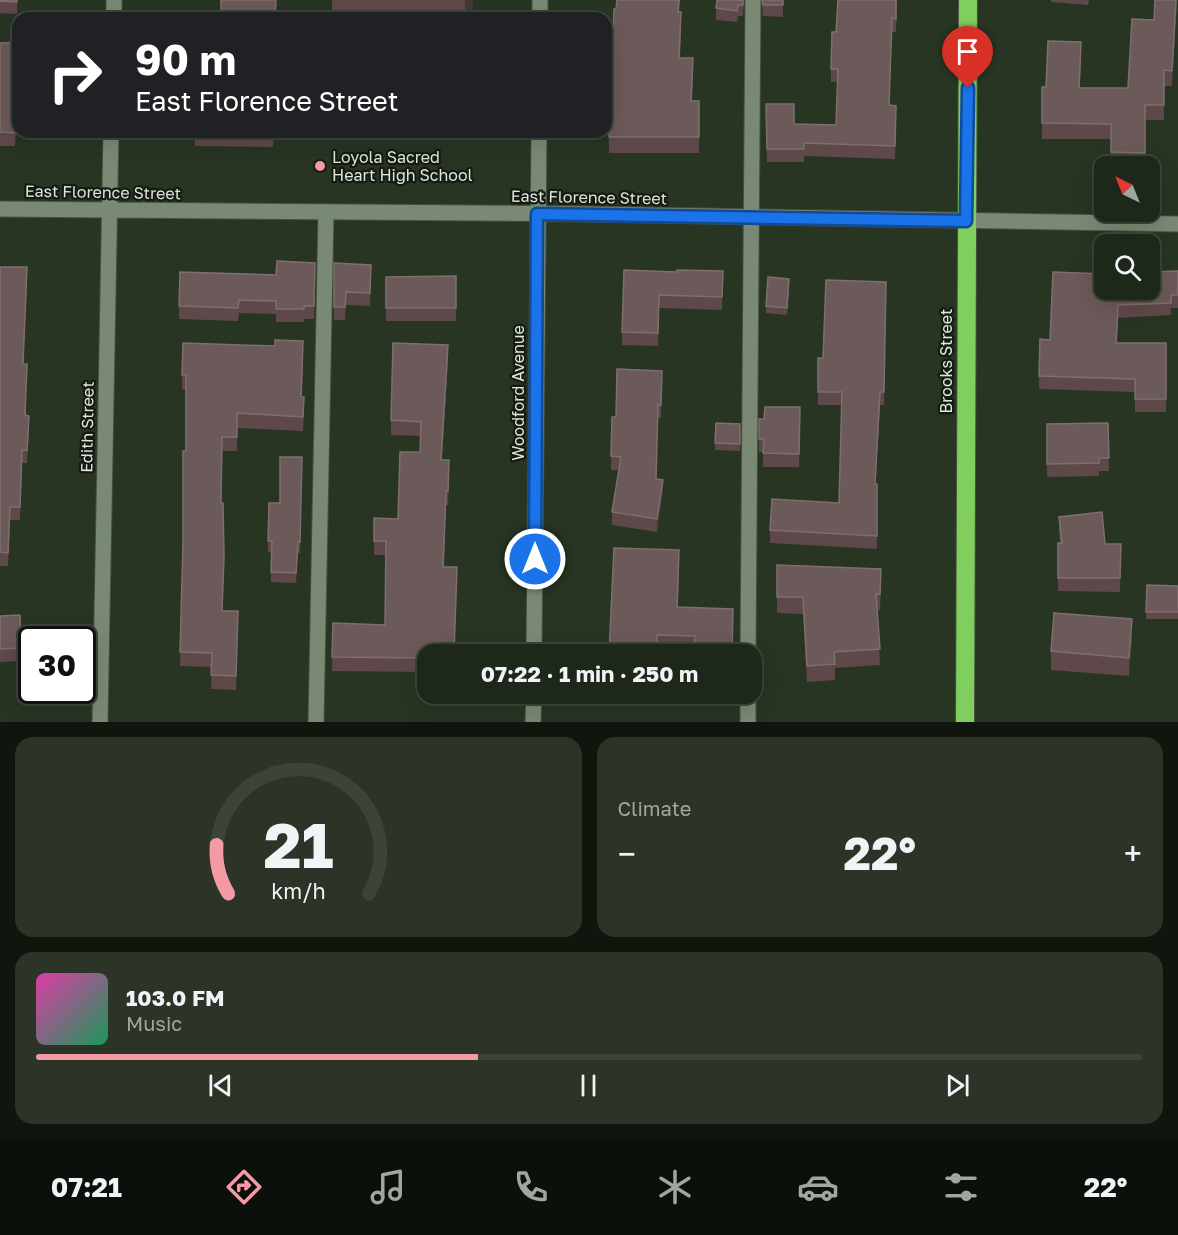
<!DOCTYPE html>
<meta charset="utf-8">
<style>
:root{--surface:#1e281a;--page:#2b3427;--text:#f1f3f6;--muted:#a1a6a2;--line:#3c4439;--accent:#f49aa5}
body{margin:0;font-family:"Golos Text",sans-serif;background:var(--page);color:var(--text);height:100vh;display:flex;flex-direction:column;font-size:22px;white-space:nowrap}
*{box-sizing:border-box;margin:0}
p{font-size:20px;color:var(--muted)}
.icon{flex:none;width:33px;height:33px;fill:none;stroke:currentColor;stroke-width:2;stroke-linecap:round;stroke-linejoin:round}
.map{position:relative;height:722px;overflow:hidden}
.details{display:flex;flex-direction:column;gap:15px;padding:15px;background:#10160e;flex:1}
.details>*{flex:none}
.hud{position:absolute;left:12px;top:12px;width:600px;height:126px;border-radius:18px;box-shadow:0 6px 24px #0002,0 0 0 2px var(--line);background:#202124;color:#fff;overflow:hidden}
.needle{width:39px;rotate:317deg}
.fabs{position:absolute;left:1094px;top:156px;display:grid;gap:12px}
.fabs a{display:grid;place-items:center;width:66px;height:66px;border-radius:12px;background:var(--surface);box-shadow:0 6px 24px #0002,0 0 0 2px var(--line);font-size:30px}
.speed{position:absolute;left:18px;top:626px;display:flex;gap:12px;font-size:30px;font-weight:700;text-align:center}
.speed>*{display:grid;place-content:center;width:78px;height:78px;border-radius:50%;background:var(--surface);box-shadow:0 6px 24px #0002,0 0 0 2px var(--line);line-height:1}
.speed .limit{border:3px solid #111;border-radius:9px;background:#fff;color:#111}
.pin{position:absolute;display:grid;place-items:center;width:51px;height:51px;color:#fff;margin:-62px -26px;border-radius:50% 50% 50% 0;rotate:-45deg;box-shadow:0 0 6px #0007}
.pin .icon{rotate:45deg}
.me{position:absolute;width:66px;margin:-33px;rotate:0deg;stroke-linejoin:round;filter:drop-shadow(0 0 4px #0008)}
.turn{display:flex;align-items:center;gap:21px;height:126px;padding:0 24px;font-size:27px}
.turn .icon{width:78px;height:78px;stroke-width:2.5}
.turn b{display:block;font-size:42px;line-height:51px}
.big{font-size:45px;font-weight:700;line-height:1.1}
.details .tile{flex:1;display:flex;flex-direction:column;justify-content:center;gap:9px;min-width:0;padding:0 21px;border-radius:18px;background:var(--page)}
.details .dial{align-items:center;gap:0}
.dial svg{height:156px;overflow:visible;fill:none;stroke:var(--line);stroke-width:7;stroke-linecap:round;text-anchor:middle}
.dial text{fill:var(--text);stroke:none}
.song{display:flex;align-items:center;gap:18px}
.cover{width:72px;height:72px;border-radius:9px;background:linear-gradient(135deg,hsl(320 70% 55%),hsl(150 70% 35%))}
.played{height:6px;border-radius:3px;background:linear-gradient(90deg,var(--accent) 40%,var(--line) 40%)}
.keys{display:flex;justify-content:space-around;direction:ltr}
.heat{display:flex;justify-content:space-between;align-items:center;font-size:33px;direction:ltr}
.details .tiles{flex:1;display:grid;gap:15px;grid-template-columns:1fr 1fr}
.tile:last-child{grid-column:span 2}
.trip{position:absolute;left:417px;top:644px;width:345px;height:60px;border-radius:18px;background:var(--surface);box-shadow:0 6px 24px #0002,0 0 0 2px var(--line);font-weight:700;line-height:60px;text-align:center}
.tabs{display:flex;height:96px;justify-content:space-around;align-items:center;background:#0c100a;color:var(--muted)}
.tabs .icon{width:42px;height:42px}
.tabs .active{color:var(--accent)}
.tabs b{font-size:27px;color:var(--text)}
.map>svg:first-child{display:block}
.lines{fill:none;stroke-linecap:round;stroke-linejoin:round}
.lane-casing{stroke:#475142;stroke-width:17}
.street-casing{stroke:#475142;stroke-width:17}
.highway-casing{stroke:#475142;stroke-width:20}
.lane{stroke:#7a8974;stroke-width:15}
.street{stroke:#7a8974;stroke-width:15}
.highway{stroke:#80cf5e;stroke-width:18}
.wall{fill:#5f484a}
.shaded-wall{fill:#433934}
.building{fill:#6c595a;stroke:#7e6f6e;stroke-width:1.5}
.route-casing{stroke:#114b97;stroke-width:15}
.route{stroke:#1a73e8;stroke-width:10}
.poi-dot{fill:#f49aa5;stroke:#151a13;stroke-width:2}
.labels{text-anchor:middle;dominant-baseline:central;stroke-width:4.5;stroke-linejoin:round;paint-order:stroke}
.poi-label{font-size:16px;fill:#dfe7dc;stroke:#151a13;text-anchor:start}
.street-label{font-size:16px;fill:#dfe7dc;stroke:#151a13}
</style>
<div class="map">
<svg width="1178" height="722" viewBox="0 0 1178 722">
<rect width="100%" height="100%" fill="#283523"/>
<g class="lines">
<defs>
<path id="lane" d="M748 654 753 0
M316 722 326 212
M748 722V693"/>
<path id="street" d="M114 18V0
M540 18V0
M0 209 584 214 1178 224
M534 654 539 132
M100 722 111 132
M533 722 534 693"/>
<path id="highway" d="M965 722 968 0"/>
</defs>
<use href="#lane" class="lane-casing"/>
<use href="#street" class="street-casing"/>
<use href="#highway" class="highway-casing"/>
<use href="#lane" class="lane"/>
<use href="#street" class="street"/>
<use href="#highway" class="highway"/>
</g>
<path class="wall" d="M0 0H17V14L0 13Z
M332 0H473V12L468 18H441L434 11 332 10Z
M617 0H680L679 12 681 28 680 58 693 74 692 101H699V153H609V137Z
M744 0 743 16H738L737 22 716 20V8Z
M762 0H783V17L763 16Z
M897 0 896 32H892L889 105 896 106 895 159 804 156V162H767L766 104 794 124 836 125 838 82H831V69L836 32Z
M1051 0H1089L1088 5 1051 2Z
M1177 0 1172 86H1164V120H1145V166H1111V139H1042V87H1046L1081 57 1080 88H1128L1154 20Z
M18 42V89L15 146H0V43Z
M195 132H274L273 147 195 146Z
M315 263 314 319H304V322H276V314L239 313 238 321 179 319V306Z
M334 263 371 265 370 306 346 305 345 320H334Z
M0 267 27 280 23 364 26 415 29 429 27 463H22L20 520H10L8 566H0Z
M723 271 722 310 659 308 658 346 622 345V332L677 272Z
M1178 271V308H1171V315L1118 318 1117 343H1166V412H1135V392L1039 389V376L1050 340 1104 290Z
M456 276V321H386V277Z
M886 282 884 405H880L875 484H877V549L770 543V530L839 503 842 405H818V358H823Z
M789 285 787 315 766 313V306Z
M303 355 302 397 304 411 303 431 237 428V451H222L221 503 224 570 222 611H238L236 690 211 689 212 667 180 666 186 451V390L182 389V375Z
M448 360 442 460 449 475 448 505H446L444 567 457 582 428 654V672L332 671 333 623 385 625V555H374V541L398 519 420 452 421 436 391 435V420Z
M662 371 661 418H658L656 479 663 493 657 532 612 525V512L619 470H611V456L616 417Z
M800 407 799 467H763V452H759V419H764Z
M716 423 740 424V451L715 450Z
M1108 423 1109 471H1099V476L1047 477V424Z
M302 457 300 553H298L296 583 271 582V552H268L269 503H280Z
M1059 517 1105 544H1121L1120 592 1058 591V543H1060L1059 530Z
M679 564 678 607 733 622 732 654H694L695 649 657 648 609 654Z
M777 565 881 585 880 610H877L880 665 835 668V680L807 682 803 614 777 613Z
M1147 585 1178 586V619H1146Z
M0 616 21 648V661L0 662Z
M1132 638 1129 676 1051 670V651Z"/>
<path class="shaded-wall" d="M465 0H473V12L468 18H465Z
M1176 0H1177L1172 86V71Z
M448 345V360L441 474V460Z
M880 392V405L875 497V484Z
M663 480V493L657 532V519Z
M1132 619V638L1129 676V658Z"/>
<path class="building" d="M0 0H17V2L0 1Z
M221 0H276L275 18H197V12H221Z
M617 0H679L678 12H681L679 58H693L691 101H699V137H609L614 9H616Z
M717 0H743V5H738L737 11 716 8Z
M762 0H783V5H763Z
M838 0H896V19L892 18 889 105 896 106 895 146 804 143V149H767L766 104H794V124L836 125 838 69H831L832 32H836Z
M1155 0H1176L1172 71 1164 70V105H1145V153L1111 152V124L1042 123V87H1046L1048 41 1081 42 1079 88H1128L1132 19 1154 20Z
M18 42V76L15 133 0 132V43Z
M277 261 315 263 314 306H304V309H276V301L239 300 238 308 179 306 180 272 276 275Z
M334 263 371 265 370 293 346 292 345 307H334Z
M0 267H27L23 364H27L25 415 29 416 27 450H22L20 507H10L8 553 0 552Z
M624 270 677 272V270L723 271 722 297 659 295 658 333 622 332Z
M1178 271V295H1171V303L1118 305 1116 343H1166V399H1135V379L1039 376 1040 339 1050 340 1053 272 1104 274V290H1149V272Z
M456 276V308H386V277Z
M768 277 789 279 787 308 766 306Z
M826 280 886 282 884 392H880L875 484H877V536L770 530 772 499 839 503 842 392H818V358H823Z
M275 340 303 341 301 397H304L303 417 237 413V437H222L221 503H223L224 556 222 611H238L236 676 211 675 212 653 180 652 183 543V451H186V375H182L183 343 275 346Z
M393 343 448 345 441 460H449L448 491H446L443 567H457L454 654H428V658L332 657 333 623 385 625 386 541H374V518L398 519 400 452H420L421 422 391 420Z
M617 369 662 371 661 405H658L656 479 663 480 657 519 612 512 621 457 611 456 612 417H616Z
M765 407H800L799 454 763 453 764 439H759V419H764Z
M716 423 740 424V444L715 443Z
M1108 423 1109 458H1099V463L1047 464V424Z
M280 457H302L300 542H298L296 573 271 572 272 541H268L269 503H280Z
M1102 512 1105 544H1121L1120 578H1058V543H1062L1059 517Z
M614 548 679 550 677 607 733 609 732 654H694L695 636 657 635V654H609Z
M777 565 881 569 880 594H876L880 649 834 652 835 664 807 666 803 597H777Z
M1147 585 1178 586V612H1146Z
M1054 613 1132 619 1129 658 1051 651Z
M20 615 21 648 0 649V616Z"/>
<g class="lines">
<defs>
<path id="route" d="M535 559 537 214 966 221 968 88"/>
</defs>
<use href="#route" class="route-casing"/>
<use href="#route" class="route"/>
</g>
<circle class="poi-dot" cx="320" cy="166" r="6"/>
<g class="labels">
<g class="poi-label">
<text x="332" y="157">Loyola Sacred<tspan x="332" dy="18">Heart High School</tspan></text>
</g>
<g class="street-label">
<text transform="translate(103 192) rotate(1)">East Florence Street</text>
<text transform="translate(589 197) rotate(1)">East Florence Street</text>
<text transform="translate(946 361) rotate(-90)">Brooks Street</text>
<text transform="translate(518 393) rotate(-90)">Woodford Avenue</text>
<text transform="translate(87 427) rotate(-89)">Edith Street</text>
</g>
</g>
</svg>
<div class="fabs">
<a><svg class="needle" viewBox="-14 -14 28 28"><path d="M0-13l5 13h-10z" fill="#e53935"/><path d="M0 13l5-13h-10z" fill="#a1a6a2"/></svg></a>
<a><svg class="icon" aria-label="search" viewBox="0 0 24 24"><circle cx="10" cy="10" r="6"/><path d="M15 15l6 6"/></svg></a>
</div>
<div class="speed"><div class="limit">30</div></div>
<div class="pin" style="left:968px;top:88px;background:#d93025"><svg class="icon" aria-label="arrive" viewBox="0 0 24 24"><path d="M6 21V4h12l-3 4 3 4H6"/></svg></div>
<svg class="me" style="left:535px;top:559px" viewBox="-20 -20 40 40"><circle r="17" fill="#1a73e8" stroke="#fff" stroke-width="3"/><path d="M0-11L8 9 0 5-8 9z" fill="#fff"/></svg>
<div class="trip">07:22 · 1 min · 250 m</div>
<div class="hud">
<div class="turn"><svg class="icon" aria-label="right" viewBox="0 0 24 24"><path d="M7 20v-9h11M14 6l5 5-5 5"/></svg><div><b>90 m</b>East Florence Street</div></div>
</div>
</div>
<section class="details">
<div class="tiles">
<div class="tile dial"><svg viewBox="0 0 100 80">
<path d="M14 69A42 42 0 1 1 86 69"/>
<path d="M14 69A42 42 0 0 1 8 44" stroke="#f49aa5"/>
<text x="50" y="56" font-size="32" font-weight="700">21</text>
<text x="50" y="72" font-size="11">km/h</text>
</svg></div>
<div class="tile"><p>Climate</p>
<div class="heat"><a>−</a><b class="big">22°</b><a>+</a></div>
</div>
<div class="tile">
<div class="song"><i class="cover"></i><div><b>103.0 FM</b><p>Music</p></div></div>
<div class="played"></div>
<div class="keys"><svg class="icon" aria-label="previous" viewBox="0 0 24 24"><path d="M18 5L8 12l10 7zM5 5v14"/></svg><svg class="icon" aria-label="pause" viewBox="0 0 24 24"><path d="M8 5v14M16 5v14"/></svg><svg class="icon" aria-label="next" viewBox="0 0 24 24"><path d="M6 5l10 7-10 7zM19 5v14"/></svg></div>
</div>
</div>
</section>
<nav class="tabs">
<b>07:21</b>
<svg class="icon active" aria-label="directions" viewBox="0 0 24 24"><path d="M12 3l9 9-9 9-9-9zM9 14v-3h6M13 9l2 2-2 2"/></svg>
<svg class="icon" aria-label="music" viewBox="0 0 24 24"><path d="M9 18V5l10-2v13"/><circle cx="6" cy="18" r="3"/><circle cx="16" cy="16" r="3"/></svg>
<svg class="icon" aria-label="phone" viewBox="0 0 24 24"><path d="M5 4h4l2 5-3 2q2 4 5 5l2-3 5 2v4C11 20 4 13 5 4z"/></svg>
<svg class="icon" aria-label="climate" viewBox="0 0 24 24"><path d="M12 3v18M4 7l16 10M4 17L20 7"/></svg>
<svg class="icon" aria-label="car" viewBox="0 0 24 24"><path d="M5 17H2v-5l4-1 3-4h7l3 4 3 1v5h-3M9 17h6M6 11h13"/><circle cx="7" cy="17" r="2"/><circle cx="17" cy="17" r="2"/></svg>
<svg class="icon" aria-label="filters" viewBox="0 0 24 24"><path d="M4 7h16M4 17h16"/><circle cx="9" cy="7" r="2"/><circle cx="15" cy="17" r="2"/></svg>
<b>22°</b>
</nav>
